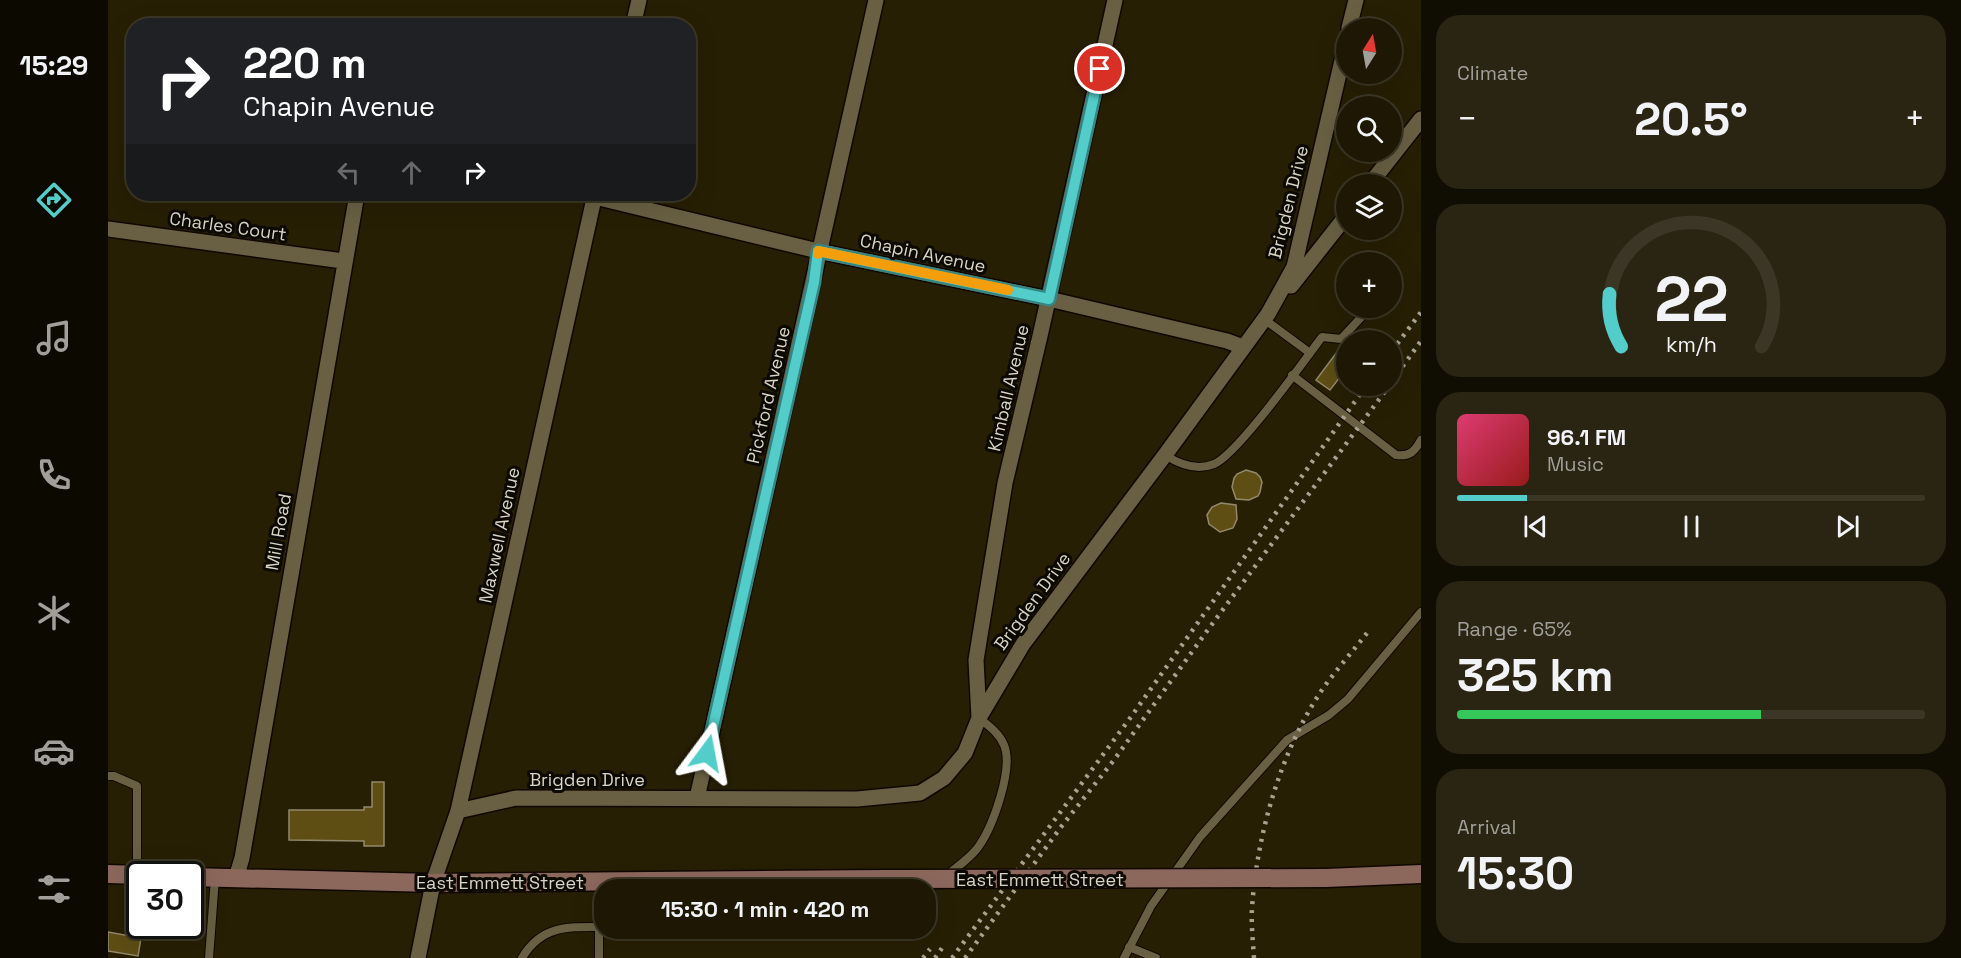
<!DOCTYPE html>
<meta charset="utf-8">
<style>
:root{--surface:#1d1703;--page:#2a2412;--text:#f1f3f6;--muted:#a09f9a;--line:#3b3625;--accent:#53cdc9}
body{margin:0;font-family:"Space Grotesk",sans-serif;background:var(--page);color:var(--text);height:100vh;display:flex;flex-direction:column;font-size:22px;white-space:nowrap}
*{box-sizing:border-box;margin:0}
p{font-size:20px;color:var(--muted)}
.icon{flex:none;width:33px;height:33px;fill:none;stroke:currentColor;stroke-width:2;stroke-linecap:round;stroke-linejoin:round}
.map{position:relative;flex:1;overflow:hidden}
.sheet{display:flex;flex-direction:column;gap:15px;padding:15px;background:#100d02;width:540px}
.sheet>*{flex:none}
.guide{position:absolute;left:18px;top:18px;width:570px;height:183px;border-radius:24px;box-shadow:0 6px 24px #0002,0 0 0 2px var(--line);background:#202124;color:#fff;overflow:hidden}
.needle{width:39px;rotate:11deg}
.controls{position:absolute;left:1228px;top:18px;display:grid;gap:12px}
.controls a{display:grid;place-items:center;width:66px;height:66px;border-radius:50%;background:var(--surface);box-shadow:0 6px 24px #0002,0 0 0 2px var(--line);font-size:30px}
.speed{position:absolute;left:18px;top:861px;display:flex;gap:12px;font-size:30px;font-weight:700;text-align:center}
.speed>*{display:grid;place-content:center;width:78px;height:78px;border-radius:50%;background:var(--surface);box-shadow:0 6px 24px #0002,0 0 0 2px var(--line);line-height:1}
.speed .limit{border:3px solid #111;border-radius:9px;background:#fff;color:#111}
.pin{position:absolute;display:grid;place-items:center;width:51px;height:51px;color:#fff;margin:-26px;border:3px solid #fff;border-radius:50%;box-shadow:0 2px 6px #0007}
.me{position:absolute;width:66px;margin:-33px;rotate:13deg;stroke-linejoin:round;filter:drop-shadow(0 0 4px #0008)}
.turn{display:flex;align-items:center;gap:21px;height:126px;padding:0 18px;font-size:27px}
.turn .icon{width:78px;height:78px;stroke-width:2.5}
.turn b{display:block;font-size:42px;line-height:51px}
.lanes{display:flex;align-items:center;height:57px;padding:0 18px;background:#0003;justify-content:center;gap:30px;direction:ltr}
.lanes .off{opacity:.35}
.big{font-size:45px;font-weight:800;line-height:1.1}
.sheet .tile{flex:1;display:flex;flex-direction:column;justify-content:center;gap:9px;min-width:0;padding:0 21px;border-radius:24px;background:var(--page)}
.sheet .dial{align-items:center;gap:0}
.dial svg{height:156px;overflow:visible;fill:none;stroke:var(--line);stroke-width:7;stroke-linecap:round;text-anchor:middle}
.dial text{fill:var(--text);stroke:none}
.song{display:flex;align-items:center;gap:18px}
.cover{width:72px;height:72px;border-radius:9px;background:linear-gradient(135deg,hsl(340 70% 55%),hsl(0 70% 35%))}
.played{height:6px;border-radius:3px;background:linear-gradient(90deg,var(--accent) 15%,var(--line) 15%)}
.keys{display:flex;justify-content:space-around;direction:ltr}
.heat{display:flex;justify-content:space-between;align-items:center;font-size:33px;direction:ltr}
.charge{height:9px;border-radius:4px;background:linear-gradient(90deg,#34c759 65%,var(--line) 0)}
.trip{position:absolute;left:486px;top:879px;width:342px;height:60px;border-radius:24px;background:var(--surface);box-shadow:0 6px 24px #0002,0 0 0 2px var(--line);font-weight:800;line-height:60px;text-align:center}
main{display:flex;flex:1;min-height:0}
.tab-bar{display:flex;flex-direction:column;width:108px;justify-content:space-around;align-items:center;background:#0c0901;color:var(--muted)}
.tab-bar .icon{width:42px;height:42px}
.tab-bar .current{color:var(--accent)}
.tab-bar b{font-size:27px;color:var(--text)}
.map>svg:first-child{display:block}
.building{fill:#5e4e14;stroke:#92896b;stroke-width:1.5}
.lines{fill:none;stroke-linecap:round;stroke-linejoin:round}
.lane-casing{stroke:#100800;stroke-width:10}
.street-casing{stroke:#100800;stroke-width:18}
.secondary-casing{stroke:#100800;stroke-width:21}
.lane{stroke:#696043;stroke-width:8}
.street{stroke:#696043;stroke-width:15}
.secondary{stroke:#8c675c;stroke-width:18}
.rail{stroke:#a8a390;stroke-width:4.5;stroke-dasharray:3 6;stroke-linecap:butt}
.secondary-bridge-casing{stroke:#100800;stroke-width:21;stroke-linecap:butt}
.secondary-bridge{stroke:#8c675c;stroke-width:18}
.route-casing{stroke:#368583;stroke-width:15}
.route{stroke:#53cdc9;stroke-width:10}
.slow{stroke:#f59e0b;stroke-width:10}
.labels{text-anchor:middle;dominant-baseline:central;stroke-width:6;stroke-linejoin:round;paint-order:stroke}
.street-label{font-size:18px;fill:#d8d4c4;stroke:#0c0902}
</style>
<main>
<nav class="tab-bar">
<b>15:29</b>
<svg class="icon current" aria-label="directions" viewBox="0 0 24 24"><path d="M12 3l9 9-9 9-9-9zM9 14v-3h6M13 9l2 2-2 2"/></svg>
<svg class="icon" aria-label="music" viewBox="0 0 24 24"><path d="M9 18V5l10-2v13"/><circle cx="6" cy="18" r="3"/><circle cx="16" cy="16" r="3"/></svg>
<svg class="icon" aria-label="phone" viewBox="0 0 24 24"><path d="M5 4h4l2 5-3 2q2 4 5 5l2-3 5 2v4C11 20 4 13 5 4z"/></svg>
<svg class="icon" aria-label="climate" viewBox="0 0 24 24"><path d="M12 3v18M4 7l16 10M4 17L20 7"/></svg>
<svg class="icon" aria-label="car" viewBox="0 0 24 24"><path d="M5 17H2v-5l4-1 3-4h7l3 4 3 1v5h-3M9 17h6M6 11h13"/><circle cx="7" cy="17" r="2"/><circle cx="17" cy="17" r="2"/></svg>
<svg class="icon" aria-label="filters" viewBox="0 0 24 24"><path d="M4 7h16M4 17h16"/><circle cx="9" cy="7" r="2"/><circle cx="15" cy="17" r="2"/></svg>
</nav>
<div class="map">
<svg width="1313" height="958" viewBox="0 0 1313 958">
<rect width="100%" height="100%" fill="#271f04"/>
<path class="building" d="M1229 352 1239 359V368L1222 390 1208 380Z
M1138 470 1148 473 1152 477 1154 482 1152 492 1150 496 1141 500 1128 499 1124 487 1126 478 1129 474Z
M1113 503 1128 505 1129 519 1125 528 1112 532 1101 524 1099 515 1104 507Z
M264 782H276V846H256V841L181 840V810H256V807H264Z
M0 932 33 938 30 956 0 951Z"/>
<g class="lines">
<defs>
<path id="lane" d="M1156 319 1202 353
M1184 375 1288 455C1302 457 1307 451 1313 440
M1057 455C1071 464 1089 471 1106 464 1129 455 1195 362 1214 337L1233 339 1258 312
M0 776H6L29 786V875
M818 891C832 879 861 861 871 846 885 826 906 768 896 745 891 733 881 726 871 718
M1021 947 1048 958
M101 958 107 878
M414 958C434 924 462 927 496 927
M491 958V927
M1016 958 1043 906 1092 837 1179 740 1221 715 1240 699 1313 612"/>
<path id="street" d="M525 26 531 0
M1241 28 1248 0
M1262 184 1313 119
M487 197 710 251 941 299 1119 341 1135 347
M0 229 235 261
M1183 286 1239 215
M871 718 868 660 897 483 932 336 1007 0
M589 798 768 0
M350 811 408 798 749 799 812 793 836 778 857 753 871 718 915 644 1057 455 1160 314 1186 267 1239 39
M128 878 134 858 249 194
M310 958 325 883 350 811 487 194"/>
<path id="secondary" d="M0 874 32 875
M82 877 325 883 777 879
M1218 878 1313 874"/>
</defs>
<use href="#lane" class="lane-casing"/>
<use href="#street" class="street-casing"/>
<use href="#secondary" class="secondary-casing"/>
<use href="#lane" class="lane"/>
<use href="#street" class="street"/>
<use href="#secondary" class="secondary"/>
<path class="rail" d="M1284 351 1313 312
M1284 381 1313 341
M815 958 822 949
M827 958 834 948
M844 958 1020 721 1258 386
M857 958 953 827 1006 760 1099 631 1281 386
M1146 958C1145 942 1143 924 1144 908 1149 834 1173 749 1216 687 1229 669 1245 651 1259 633"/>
<defs>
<path id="secondary-bridge" d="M777 879 1218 878"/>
</defs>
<use href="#secondary-bridge" class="secondary-bridge-casing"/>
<use href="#secondary-bridge" class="secondary-bridge"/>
</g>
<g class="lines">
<defs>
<path id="route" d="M599 753 706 282 710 251 941 299 992 69"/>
</defs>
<use href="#route" class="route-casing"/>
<use href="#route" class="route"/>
<path class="slow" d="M710 254V251L900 290"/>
</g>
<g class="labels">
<g class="street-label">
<text transform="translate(1180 202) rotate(-76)">Brigden Drive</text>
<text transform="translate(120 226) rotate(8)">Charles Court</text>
<text transform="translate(815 253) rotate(12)">Chapin Avenue</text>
<text transform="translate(900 388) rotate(-77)">Kimball Avenue</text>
<text transform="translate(660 395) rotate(-77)">Pickford Avenue</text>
<text transform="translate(170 532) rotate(-80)">Mill Road</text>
<text transform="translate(391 535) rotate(-78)">Maxwell Avenue</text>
<text transform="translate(924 601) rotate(-54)">Brigden Drive</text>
<text x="479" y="779">Brigden Drive</text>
<text x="932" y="879">East Emmett Street</text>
<text x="392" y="882">East Emmett Street</text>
</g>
</g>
</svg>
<div class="controls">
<a><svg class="needle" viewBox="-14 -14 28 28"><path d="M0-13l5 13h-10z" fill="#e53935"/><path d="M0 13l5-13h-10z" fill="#a09f9a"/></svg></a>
<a><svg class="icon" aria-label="search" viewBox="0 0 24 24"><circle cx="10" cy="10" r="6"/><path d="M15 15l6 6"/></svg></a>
<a><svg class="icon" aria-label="layers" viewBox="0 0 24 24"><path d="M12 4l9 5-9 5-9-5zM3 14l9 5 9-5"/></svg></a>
<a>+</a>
<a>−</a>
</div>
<div class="speed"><div class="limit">30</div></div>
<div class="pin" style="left:992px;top:69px;background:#d93025"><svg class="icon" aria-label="arrive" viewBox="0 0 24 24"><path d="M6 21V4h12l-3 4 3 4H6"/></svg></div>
<svg class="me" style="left:599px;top:753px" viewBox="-20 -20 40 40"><path d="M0-17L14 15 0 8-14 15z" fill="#53cdc9" stroke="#fff" stroke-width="4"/></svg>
<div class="trip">15:30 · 1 min · 420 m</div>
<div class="guide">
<div class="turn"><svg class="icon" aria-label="right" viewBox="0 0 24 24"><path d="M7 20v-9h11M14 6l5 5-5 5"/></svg><div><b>220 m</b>Chapin Avenue</div></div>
<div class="lanes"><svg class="icon off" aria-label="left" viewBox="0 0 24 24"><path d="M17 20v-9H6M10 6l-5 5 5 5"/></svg><svg class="icon off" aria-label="ahead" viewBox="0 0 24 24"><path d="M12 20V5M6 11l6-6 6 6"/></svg><svg class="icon" aria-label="right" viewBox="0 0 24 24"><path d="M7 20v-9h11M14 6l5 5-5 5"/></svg></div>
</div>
</div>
<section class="sheet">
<div class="tile"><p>Climate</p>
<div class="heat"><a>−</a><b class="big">20.5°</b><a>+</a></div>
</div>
<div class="tile dial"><svg viewBox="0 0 100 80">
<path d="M14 69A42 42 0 1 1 86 69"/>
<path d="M14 69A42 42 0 0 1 8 42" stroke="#53cdc9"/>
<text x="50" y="56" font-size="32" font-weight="700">22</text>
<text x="50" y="72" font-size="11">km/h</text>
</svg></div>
<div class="tile">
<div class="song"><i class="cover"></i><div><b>96.1 FM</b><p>Music</p></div></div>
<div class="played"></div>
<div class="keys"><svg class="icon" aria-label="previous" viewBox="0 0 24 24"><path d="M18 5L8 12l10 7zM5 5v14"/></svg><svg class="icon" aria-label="pause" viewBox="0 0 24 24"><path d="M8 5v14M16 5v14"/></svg><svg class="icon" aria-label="next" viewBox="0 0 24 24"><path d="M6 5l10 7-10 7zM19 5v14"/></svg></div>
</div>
<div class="tile"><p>Range · 65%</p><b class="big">325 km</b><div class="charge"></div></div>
<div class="tile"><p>Arrival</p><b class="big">15:30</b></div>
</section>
</main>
